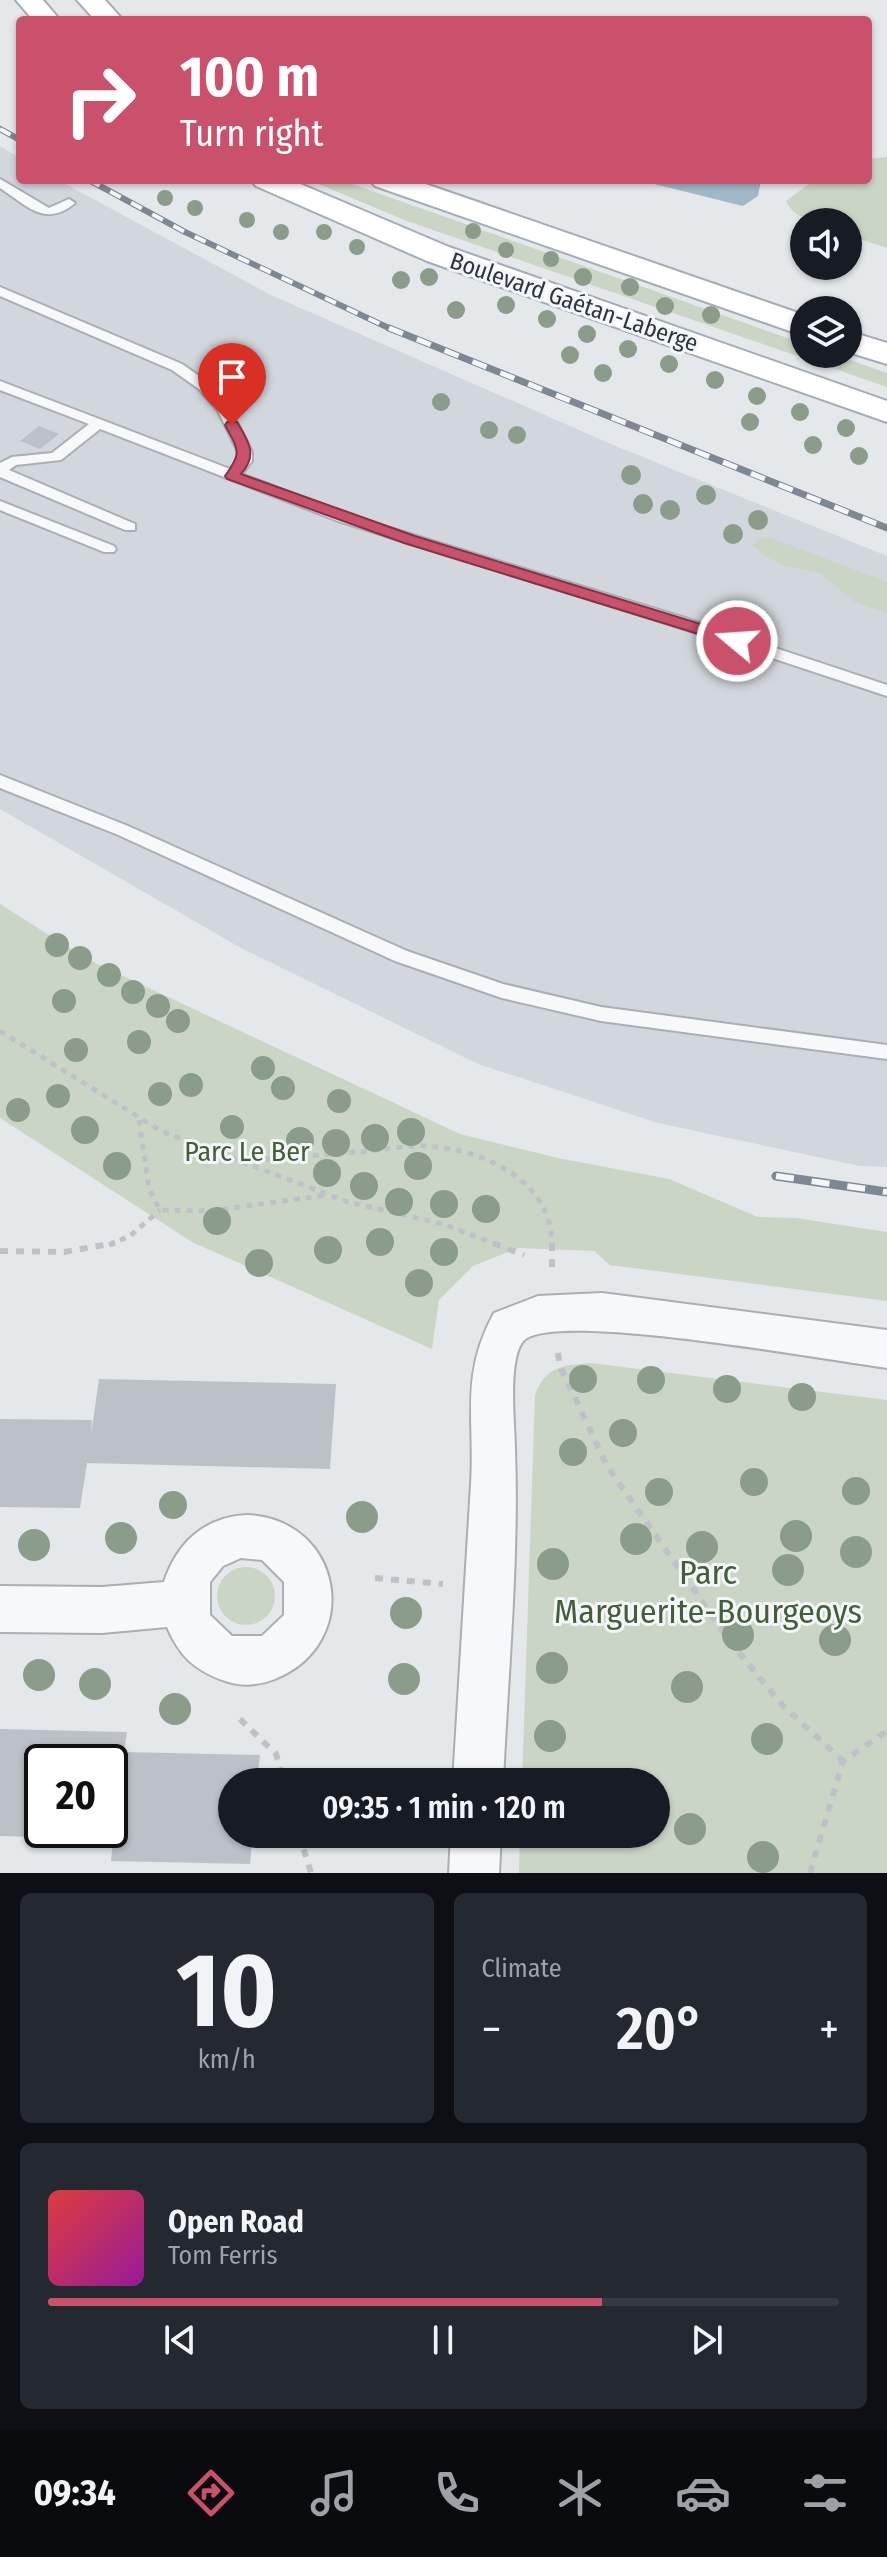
<!DOCTYPE html>
<meta charset="utf-8">
<style>
:root{--surface:#171b24;--page:#242831;--text:#f1f3f6;--muted:#9ea1a6;--line:#363941;--accent:#c9516b}
body{margin:0;font-family:"Fira Sans Condensed",sans-serif;background:var(--page);color:var(--text);height:100vh;display:flex;flex-direction:column;font-size:30px;white-space:nowrap}
*{box-sizing:border-box;margin:0}
p{font-size:26px;color:var(--muted)}
.icon{flex:none;width:44px;height:44px;fill:none;stroke:currentColor;stroke-width:2;stroke-linecap:round;stroke-linejoin:round}
.map{position:relative;height:1873px;overflow:hidden}
.side{display:flex;flex-direction:column;gap:20px;padding:20px;background:#0d0f14;flex:1}
.side>*{flex:none}
.top-card{position:absolute;left:16px;top:16px;width:856px;height:168px;border-radius:8px;box-shadow:0 2px 6px #0004;background:#c9516b;color:#fff;overflow:hidden}
.controls{position:absolute;left:790px;top:208px;display:grid;gap:16px}
.controls a{display:grid;place-items:center;width:72px;height:72px;border-radius:50%;background:var(--surface);box-shadow:0 2px 6px #0004;font-size:40px}
.speed{position:absolute;left:24px;top:1744px;display:flex;gap:16px;font-size:40px;font-weight:700;text-align:center}
.speed>*{display:grid;place-content:center;width:104px;height:104px;border-radius:50%;background:var(--surface);box-shadow:0 2px 6px #0004;line-height:1}
.speed .limit{border:4px solid #111;border-radius:12px;background:#fff;color:#111}
.pin{position:absolute;display:grid;place-items:center;width:68px;height:68px;color:#fff;margin:-82px -34px;border-radius:50% 50% 50% 0;rotate:-45deg;box-shadow:0 0 8px #0007}
.pin .icon{rotate:45deg}
.me{position:absolute;width:88px;margin:-44px;rotate:288deg;stroke-linejoin:round;filter:drop-shadow(0 0 6px #0008)}
.turn{display:flex;align-items:center;gap:28px;height:168px;padding:0 32px;font-size:36px}
.turn .icon{width:104px;height:104px;stroke-width:2.5}
.turn b{display:block;font-size:56px;line-height:68px}
.big{font-size:60px;font-weight:600;line-height:1.1}
.side .tile{flex:1;display:flex;flex-direction:column;justify-content:center;gap:12px;min-width:0;padding:0 28px;border-radius:12px;background:var(--page)}
.side .dial{align-items:center;gap:0}
.dial b{font-size:104px;line-height:1}
.song{display:flex;align-items:center;gap:24px}
.cover{width:96px;height:96px;border-radius:12px;background:linear-gradient(135deg,hsl(0 70% 55%),hsl(300 70% 35%))}
.played{height:8px;border-radius:4px;background:linear-gradient(90deg,var(--accent) 70%,var(--line) 70%)}
.keys{display:flex;justify-content:space-around;direction:ltr}
.heat{display:flex;justify-content:space-between;align-items:center;font-size:44px;direction:ltr}
.side .tiles{flex:1;display:grid;gap:20px;grid-template-columns:1fr 1fr}
.tile:last-child{grid-column:span 2}
.trip{position:absolute;left:218px;top:1768px;width:452px;height:80px;border-radius:40px;background:var(--surface);box-shadow:0 2px 6px #0004;font-weight:600;line-height:80px;text-align:center}
.tabs{display:flex;height:128px;justify-content:space-around;align-items:center;background:#090b0e;color:var(--muted)}
.tabs .icon{width:56px;height:56px}
.tabs .selected{color:var(--accent)}
.tabs b{font-size:36px;color:var(--text)}
.map>svg:first-child{display:block}
.built{fill:#d2d7dd}
.green{fill:#cbd5c6}
.water{fill:#a1b8c9}
.building{fill:#bcc1c8;fill-rule:evenodd}
.lines{fill:none;stroke-linecap:round;stroke-linejoin:round}
.lane-casing{stroke:#a9afb5;stroke-width:4}
.street-casing{stroke:#a9afb5;stroke-width:4}
.primary-casing{stroke:#a4adb7;stroke-width:4}
.path-far1{stroke:#bec2c7;stroke-width:5;stroke-dasharray:6 6;stroke-linecap:butt}
.path{stroke:#bec2c7;stroke-width:6;stroke-dasharray:8 8;stroke-linecap:butt}
.lane{fill:#f7f8fa;fill-rule:evenodd}
.street{fill:#f7f8fa;fill-rule:evenodd}
.primary{fill:#fff;fill-rule:evenodd}
.rail-far2-casing{stroke:#7e8894;stroke-width:6}
.rail-far1-casing{stroke:#7e8894;stroke-width:7}
.rail-casing{stroke:#7e8894;stroke-width:9}
.rail-far2{stroke:#f4f6f9;stroke-width:4;stroke-dasharray:12;stroke-linecap:butt}
.rail-far1{stroke:#f4f6f9;stroke-width:5;stroke-dasharray:15;stroke-linecap:butt}
.rail{stroke:#f4f6f9;stroke-width:6;stroke-dasharray:18;stroke-linecap:butt}
.tree{fill:#8c9c8a}
.route{fill:#c9516b;stroke:#833546;stroke-width:2}
.labels{text-anchor:middle;dominant-baseline:central;stroke-width:6;stroke-linejoin:round;paint-order:stroke}
.far-street-label{font-size:24px;fill:#2c3643;stroke:#f4f6f9}
.park-label{font-size:28px;fill:#445e3a;stroke:#f4f6f9}
.near-park-label{font-size:34px;fill:#445e3a;stroke:#f4f6f9}
</style>
<div class="map">
<svg width="887" height="1873" viewBox="0 0 887 1873">
<rect width="100%" height="100%" fill="#e4e8eb"/>
<path class="built" d="M0 146 20 158V180H58L271 295 618 447 887 556V1167L860 1166 658 1123 478 1064 241 948 0 809Z"/>
<path class="green" d="M887 157V248L848 235V222C826 222 797 225 786 201L814 180H868V159Z
M309 180H341L804 344 800 354 825 363 832 356 829 354H833L887 373V387L407 221Z
M769 537 887 582V613L853 601 820 573 786 566 766 557 753 545 758 539Z
M0 904 87 959 460 1134 558 1158 669 1179 758 1217 796 1218 887 1232V1301L610 1265 594 1251 518 1248 473 1266 439 1300 432 1349 192 1242 0 1118Z
M591 1363 887 1400V1873H519L520 1834H656V1782H522L535 1395C546 1366 563 1365 591 1363Z
M217 1596a29 29 0 1 1 58 0a29 29 0 1 1-58 0Z"/>
<path class="water" d="M638 180H761L758 196 743 206Z"/>
<path class="building" d="M39 426 59 434 40 449 20 441Z
M99 1379 336 1384 330 1469 87 1463 80 1508 0 1507V1419L92 1420 91 1435Z
M0 1729 127 1732 124 1752 260 1755 257 1782H232V1834H253L250 1864 111 1861 113 1839 0 1836ZM42 1762H110V1830H42Z"/>
<g class="lines">
<defs>
<path id="lane" d="M0 179 49 208 69 199 75 203C45 228 28 206 0 188Z
M0 287 182 364 209 383 231 410 252 452V461L242 474 348 515 682 617 887 685V696L672 625 338 521 100 429 61 460 16 465 9 470 135 524V530H125L0 477V463L12 457 52 453 89 424 0 390V381L230 469 238 460V452L218 411 199 389 172 370 0 296Z
M0 501 114 546 116 549 114 552H104L0 510Z
M0 775 128 826 407 951 503 984 601 1007 887 1045V1059L601 1021 502 998 395 961 116 834 0 788Z"/>
<path id="street" d="M602 1293 887 1330V1368C826 1360 569 1313 527 1338 506 1350 515 1426 515 1449 519 1559 508 1672 503 1782H453C459 1683 465 1584 471 1484 475 1418 460 1375 494 1313L538 1296Z
M247 1515C343 1519 364 1643 275 1679 257 1686 240 1687 222 1680 193 1669 179 1655 167 1627L102 1633 0 1632V1586L102 1587 164 1582C177 1543 204 1517 247 1515ZM241 1558 262 1560 284 1582V1615L262 1636H232L210 1615V1582L223 1566Z
M451 1834H501L499 1873H449Z"/>
<path id="primary" d="M16 0H43L60 20H33Z
M77 0H105L123 20H95Z
M251 180H291L449 247 887 401V422L427 261 256 186Z
M370 180H414L804 315V336L375 186Z
M848 331 887 343V364L848 352Z"/>
</defs>
<use href="#lane" class="lane-casing"/>
<use href="#street" class="street-casing"/>
<use href="#primary" class="primary-casing"/>
<path class="path-far1" d="M0 1031 161 1131 348 1202 443 1224 498 1245
M139 1120 149 1189 160 1210 210 1211 327 1195
M241 1161C284 1158 327 1154 370 1151 388 1149 408 1145 426 1146 483 1149 552 1180 552 1245
M109 1245 130 1236 160 1210"/>
<path class="path" d="M493 1243 524 1255
M552 1243V1275
M0 1251 64 1252 115 1243
M558 1353 560 1366 607 1466 731 1643 782 1705 843 1761
M375 1578 443 1584
M240 1719 276 1754 284 1782
M299 1834 311 1873
M810 1873 843 1761 887 1731"/>
<use href="#lane" class="lane"/>
<use href="#street" class="street"/>
<use href="#primary" class="primary"/>
<defs>
<path id="rail-far2" d="M0 129 20 140
M89 180 185 232 393 330"/>
<path id="rail-far1" d="M389 328 887 528"/>
<path id="rail" d="M776 1176 887 1192"/>
</defs>
<use href="#rail-far2" class="rail-far2-casing"/>
<use href="#rail-far1" class="rail-far1-casing"/>
<use href="#rail" class="rail-casing"/>
<use href="#rail-far2" class="rail-far2"/>
<use href="#rail-far1" class="rail-far1"/>
<use href="#rail" class="rail"/>
</g>
<g class="tree">
<circle cx="165" cy="198" r="8"/>
<circle cx="195" cy="208" r="8"/>
<circle cx="247" cy="220" r="8"/>
<circle cx="473" cy="231" r="8"/>
<circle cx="281" cy="232" r="8"/>
<circle cx="324" cy="232" r="8"/>
<circle cx="357" cy="247" r="8"/>
<circle cx="506" cy="250" r="8"/>
<circle cx="551" cy="259" r="8"/>
<circle cx="429" cy="277" r="9"/>
<circle cx="583" cy="277" r="9"/>
<circle cx="401" cy="280" r="9"/>
<circle cx="630" cy="287" r="9"/>
<circle cx="506" cy="305" r="9"/>
<circle cx="665" cy="306" r="9"/>
<circle cx="456" cy="310" r="9"/>
<circle cx="711" cy="315" r="9"/>
<circle cx="547" cy="319" r="9"/>
<circle cx="587" cy="334" r="9"/>
<circle cx="628" cy="349" r="9"/>
<circle cx="570" cy="355" r="9"/>
<circle cx="669" cy="364" r="9"/>
<circle cx="603" cy="373" r="9"/>
<circle cx="715" cy="380" r="9"/>
<circle cx="757" cy="396" r="9"/>
<circle cx="441" cy="402" r="9"/>
<circle cx="800" cy="412" r="9"/>
<circle cx="750" cy="422" r="9"/>
<circle cx="846" cy="428" r="9"/>
<circle cx="489" cy="430" r="9"/>
<circle cx="517" cy="435" r="9"/>
<circle cx="813" cy="445" r="9"/>
<circle cx="859" cy="456" r="9"/>
<circle cx="631" cy="475" r="10"/>
<circle cx="706" cy="495" r="10"/>
<circle cx="643" cy="504" r="10"/>
<circle cx="670" cy="510" r="10"/>
<circle cx="758" cy="520" r="10"/>
<circle cx="733" cy="534" r="10"/>
<circle cx="57" cy="945" r="12"/>
<circle cx="80" cy="958" r="12"/>
<circle cx="109" cy="975" r="12"/>
<circle cx="133" cy="992" r="12"/>
<circle cx="64" cy="1001" r="12"/>
<circle cx="158" cy="1006" r="12"/>
<circle cx="178" cy="1021" r="12"/>
<circle cx="139" cy="1042" r="12"/>
<circle cx="76" cy="1050" r="12"/>
<circle cx="263" cy="1068" r="12"/>
<circle cx="191" cy="1085" r="12"/>
<circle cx="283" cy="1088" r="12"/>
<circle cx="160" cy="1094" r="12"/>
<circle cx="58" cy="1096" r="12"/>
<circle cx="339" cy="1101" r="12"/>
<circle cx="18" cy="1110" r="12"/>
<circle cx="232" cy="1127" r="12"/>
<circle cx="85" cy="1130" r="14"/>
<circle cx="411" cy="1132" r="14"/>
<circle cx="375" cy="1138" r="14"/>
<circle cx="300" cy="1141" r="14"/>
<circle cx="336" cy="1143" r="14"/>
<circle cx="117" cy="1166" r="14"/>
<circle cx="418" cy="1166" r="14"/>
<circle cx="327" cy="1173" r="14"/>
<circle cx="364" cy="1186" r="14"/>
<circle cx="399" cy="1202" r="14"/>
<circle cx="444" cy="1204" r="14"/>
<circle cx="486" cy="1209" r="14"/>
<circle cx="217" cy="1221" r="14"/>
<circle cx="380" cy="1242" r="14"/>
<circle cx="328" cy="1250" r="14"/>
<circle cx="444" cy="1252" r="14"/>
<circle cx="259" cy="1263" r="14"/>
<circle cx="419" cy="1283" r="14"/>
<circle cx="583" cy="1379" r="14"/>
<circle cx="651" cy="1380" r="14"/>
<circle cx="727" cy="1389" r="14"/>
<circle cx="802" cy="1397" r="14"/>
<circle cx="623" cy="1433" r="14"/>
<circle cx="573" cy="1452" r="14"/>
<circle cx="754" cy="1482" r="14"/>
<circle cx="856" cy="1491" r="14"/>
<circle cx="659" cy="1492" r="14"/>
<circle cx="173" cy="1505" r="14"/>
<circle cx="362" cy="1517" r="16"/>
<circle cx="796" cy="1536" r="16"/>
<circle cx="121" cy="1538" r="16"/>
<circle cx="636" cy="1539" r="16"/>
<circle cx="34" cy="1545" r="16"/>
<circle cx="702" cy="1547" r="16"/>
<circle cx="856" cy="1552" r="16"/>
<circle cx="553" cy="1564" r="16"/>
<circle cx="788" cy="1570" r="16"/>
<circle cx="406" cy="1613" r="16"/>
<circle cx="738" cy="1635" r="16"/>
<circle cx="835" cy="1640" r="16"/>
<circle cx="552" cy="1668" r="16"/>
<circle cx="39" cy="1675" r="16"/>
<circle cx="404" cy="1679" r="16"/>
<circle cx="95" cy="1684" r="16"/>
<circle cx="687" cy="1687" r="16"/>
<circle cx="175" cy="1709" r="16"/>
<circle cx="550" cy="1736" r="16"/>
<circle cx="767" cy="1739" r="16"/>
<circle cx="690" cy="1829" r="16"/>
<circle cx="763" cy="1857" r="16"/>
</g>
<path class="route" d="M227 422H237C249 442 258 455 241 474L415 536 743 637 745 641 737 646 731 644 404 543 227 479 225 476C243 452 238 450 225 425Z"/>
<g class="labels">
<g class="far-street-label">
<text transform="translate(574 302) rotate(19)">Boulevard Gaétan-Laberge</text>
</g>
<g class="park-label">
<text x="247" y="1151">Parc Le Ber</text>
</g>
<g class="near-park-label">
<text x="708" y="1572">Parc<tspan x="708" dy="39">Marguerite-Bourgeoys</tspan></text>
</g>
</g>
</svg>
<div class="controls">
<a><svg class="icon" aria-label="sound" viewBox="0 0 24 24"><path d="M4 9h4l5-4v14l-5-4H4zM17 9q2 3 0 6"/></svg></a>
<a><svg class="icon" aria-label="layers" viewBox="0 0 24 24"><path d="M12 4l9 5-9 5-9-5zM3 14l9 5 9-5"/></svg></a>
</div>
<div class="speed"><div class="limit">20</div></div>
<div class="pin" style="left:232px;top:425px;background:#d93025"><svg class="icon" aria-label="arrive" viewBox="0 0 24 24"><path d="M6 21V4h12l-3 4 3 4H6"/></svg></div>
<svg class="me" style="left:737px;top:641px" viewBox="-20 -20 40 40"><circle r="17" fill="#c9516b" stroke="#fff" stroke-width="3"/><path d="M0-11L8 9 0 5-8 9z" fill="#fff"/></svg>
<div class="trip">09:35 · 1 min · 120 m</div>
<div class="top-card">
<div class="turn"><svg class="icon" aria-label="right" viewBox="0 0 24 24"><path d="M7 20v-9h11M14 6l5 5-5 5"/></svg><div><b>100 m</b>Turn right</div></div>
</div>
</div>
<section class="side">
<div class="tiles">
<div class="tile dial"><b>10</b><p>km/h</p></div>
<div class="tile"><p>Climate</p>
<div class="heat"><a>−</a><b class="big">20°</b><a>+</a></div>
</div>
<div class="tile">
<div class="song"><i class="cover"></i><div><b>Open Road</b><p>Tom Ferris</p></div></div>
<div class="played"></div>
<div class="keys"><svg class="icon" aria-label="previous" viewBox="0 0 24 24"><path d="M18 5L8 12l10 7zM5 5v14"/></svg><svg class="icon" aria-label="pause" viewBox="0 0 24 24"><path d="M8 5v14M16 5v14"/></svg><svg class="icon" aria-label="next" viewBox="0 0 24 24"><path d="M6 5l10 7-10 7zM19 5v14"/></svg></div>
</div>
</div>
</section>
<nav class="tabs">
<b>09:34</b>
<svg class="icon selected" aria-label="directions" viewBox="0 0 24 24"><path d="M12 3l9 9-9 9-9-9zM9 14v-3h6M13 9l2 2-2 2"/></svg>
<svg class="icon" aria-label="music" viewBox="0 0 24 24"><path d="M9 18V5l10-2v13"/><circle cx="6" cy="18" r="3"/><circle cx="16" cy="16" r="3"/></svg>
<svg class="icon" aria-label="phone" viewBox="0 0 24 24"><path d="M5 4h4l2 5-3 2q2 4 5 5l2-3 5 2v4C11 20 4 13 5 4z"/></svg>
<svg class="icon" aria-label="climate" viewBox="0 0 24 24"><path d="M12 3v18M4 7l16 10M4 17L20 7"/></svg>
<svg class="icon" aria-label="car" viewBox="0 0 24 24"><path d="M5 17H2v-5l4-1 3-4h7l3 4 3 1v5h-3M9 17h6M6 11h13"/><circle cx="7" cy="17" r="2"/><circle cx="17" cy="17" r="2"/></svg>
<svg class="icon" aria-label="filters" viewBox="0 0 24 24"><path d="M4 7h16M4 17h16"/><circle cx="9" cy="7" r="2"/><circle cx="15" cy="17" r="2"/></svg>
</nav>
